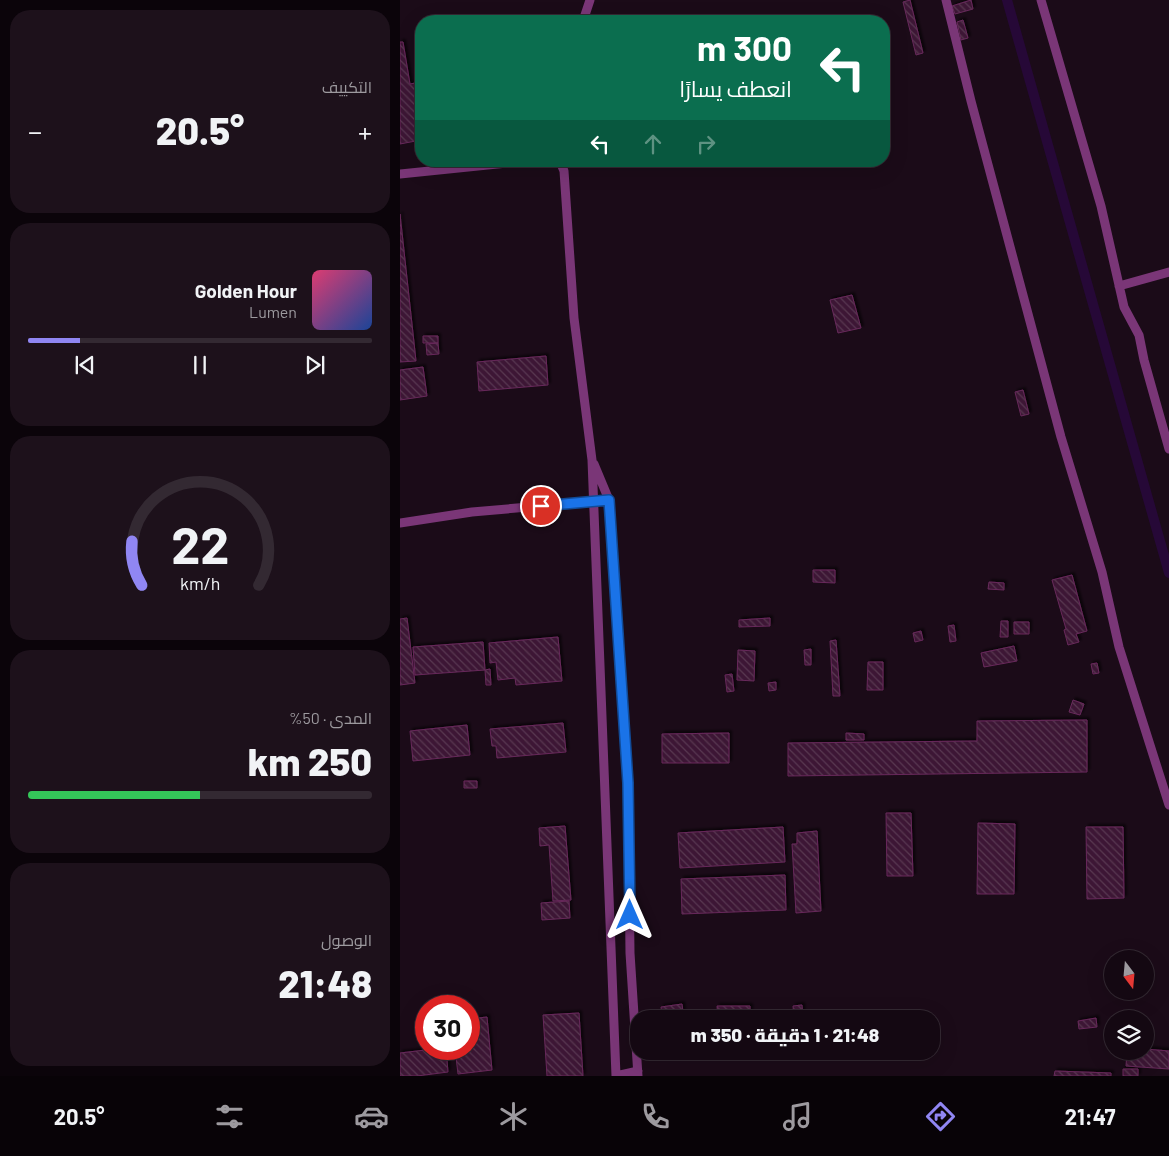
<!DOCTYPE html>
<html lang="ar">
<meta charset="utf-8">
<style>
:root{--surface:#140812;--page:#1d111b;--text:#f1f3f6;--muted:#9d9a9f;--line:#332932;--accent:#9086f3}
body{margin:0;font-family:Barlow,Cairo,sans-serif;background:var(--page);color:var(--text);direction:rtl;height:100vh;display:flex;flex-direction:column;font-size:19px;white-space:nowrap}
*{box-sizing:border-box;margin:0}
p{font-size:16px;color:var(--muted)}
.icon{flex:none;width:28px;height:28px;fill:none;stroke:currentColor;stroke-width:2;stroke-linecap:round;stroke-linejoin:round}
.map{position:relative;flex:1;overflow:hidden;direction:ltr}
.sheet{display:flex;flex-direction:column;gap:10px;padding:10px;background:#0b040a;width:400px}
.sheet>*{flex:none}
.banner{position:absolute;left:15px;top:15px;width:475px;height:152px;border-radius:20px;box-shadow:0 5px 20px #0002,0 0 0 1px var(--line);direction:rtl;background:#0b6e4f;color:#fff;overflow:hidden}
.needle{width:32px;rotate:164deg}
.fabs{position:absolute;left:704px;top:950px;display:grid;gap:10px}
.fabs a{display:grid;place-items:center;width:50px;height:50px;border-radius:50%;background:var(--surface);box-shadow:0 5px 20px #0002,0 0 0 1px var(--line);font-size:25px}
.speed{position:absolute;left:15px;top:995px;display:flex;gap:10px;font-size:25px;font-weight:700;text-align:center}
.speed>*{display:grid;place-content:center;width:65px;height:65px;border-radius:50%;background:var(--surface);box-shadow:0 5px 20px #0002,0 0 0 1px var(--line);line-height:1}
.speed .limit{border:8px solid #d22;background:#fff;color:#111}
.pin{position:absolute;display:grid;place-items:center;width:42px;height:42px;color:#fff;margin:-21px;border:2px solid #fff;border-radius:50%;box-shadow:0 1px 5px #0007}
.me{position:absolute;width:55px;margin:-28px;rotate:0deg;stroke-linejoin:round;filter:drop-shadow(0 0 4px #0008)}
.turn{display:flex;align-items:center;gap:18px;height:105px;padding:0 15px;font-size:22px}
.turn .icon{width:65px;height:65px;stroke-width:2.5}
.turn b{display:block;font-size:35px;line-height:42px}
.lanes{display:flex;align-items:center;height:48px;padding:0 15px;background:#0003;justify-content:center;gap:25px;direction:ltr}
.lanes .off{opacity:.35}
.big{font-size:38px;font-weight:800;line-height:1.1}
.sheet .tile{flex:1;display:flex;flex-direction:column;justify-content:center;gap:8px;min-width:0;padding:0 18px;border-radius:20px;background:var(--page)}
.sheet .dial{align-items:center;gap:0}
.dial svg{height:130px;overflow:visible;fill:none;stroke:var(--line);stroke-width:7;stroke-linecap:round;text-anchor:middle}
.dial text{fill:var(--text);stroke:none}
.song{display:flex;align-items:center;gap:15px}
.cover{width:60px;height:60px;border-radius:8px;background:linear-gradient(135deg,hsl(340 70% 55%),hsl(220 70% 35%))}
.played{height:5px;border-radius:2px;background:linear-gradient(90deg,var(--accent) 15%,var(--line) 15%)}
.keys{display:flex;justify-content:space-around;direction:ltr}
.heat{display:flex;justify-content:space-between;align-items:center;font-size:28px;direction:ltr}
.charge{height:8px;border-radius:4px;background:linear-gradient(90deg,#34c759 50%,var(--line) 0)}
.trip{position:absolute;left:230px;top:1010px;width:310px;height:50px;border-radius:20px;background:var(--surface);box-shadow:0 5px 20px #0002,0 0 0 1px var(--line);font-weight:800;line-height:50px;text-align:center;direction:rtl}
.tab-bar{display:flex;height:80px;justify-content:space-around;align-items:center;background:#080307;color:var(--muted)}
.tab-bar .icon{width:35px;height:35px}
.tab-bar .on{color:var(--accent)}
.tab-bar b{font-size:22px;color:var(--text)}
main{display:flex;flex:1;min-height:0}
.map>svg:first-child{display:block}
.lines{fill:none;stroke-linecap:round;stroke-linejoin:round}
.canal{stroke:#260837;stroke-width:10}
.building{fill:url(#building-back-hatch);stroke:#68295b;filter:url(#shadow)}
.minor{stroke:#7a3677;stroke-width:9}
.route-casing{stroke:#114b97;stroke-width:12}
.route{stroke:#1a73e8;stroke-width:9}
</style>
<main>
<div class="map">
<svg width="769" height="1076" viewBox="0 0 769 1076">
<defs>
<pattern id="building-back-hatch" width="6" height="6" patternUnits="userSpaceOnUse" patternTransform="scale(1.25)"><rect width="6" height="6" fill="#3c1734"/><path d="M-1 5l2 2M0 0l6 6M5-1l2 2" fill="none" stroke="#593752"/></pattern>
<filter id="shadow"><feDropShadow dx="2.5" dy="-2.5" stdDeviation="1" flood-color="#0009"/></filter>
</defs>
<rect width="100%" height="100%" fill="#1b0b18"/>
<g class="lines">
<path class="canal" d="M607 0 769 573"/>
</g>
<path class="building" d="M510 0 523 53 516 55 503 2Z
M571 0 573 9 555 14 552 6Z
M563 20 568 38 561 40 557 22Z
M0 42H3L10 84 21 82V140L0 144Z
M0 214 16 361 0 362Z
M452 295 461 328 438 333 430 300Z
M23 336H38V343H23Z
M38 343 39 354 27 355 26 344Z
M146 356 148 385 79 391 77 362Z
M23 367 27 396 0 400V370Z
M623 390 629 414 621 416 615 392Z
M413 570H435V583L413 582Z
M672 575 687 631 676 634 679 642 668 645 664 630 666 629 652 580Z
M589 582 604 583V590L588 589Z
M7 618 15 683 0 685V619Z
M370 618V626L339 627V620Z
M601 621H608V637H600Z
M614 622H629V634H614Z
M554 625 556 641 550 642 548 626Z
M521 631 523 640 515 642 513 633Z
M158 637 162 681 116 685 115 678 98 680 96 662 90 663 89 643Z
M436 640 440 696H433L430 641Z
M83 642 85 670 15 675 13 647Z
M614 646 617 661 584 667 581 653Z
M411 649V665H405L404 650Z
M338 650 355 651 354 681 337 680Z
M468 662H483V690H467Z
M697 663 699 673 693 674 691 664Z
M90 669 91 685H86L85 670Z
M332 674 334 691 327 692 325 675Z
M376 682V690L369 691 368 683Z
M673 700 684 704 680 715 669 712Z
M687 720V772L388 776V743L577 741V721Z
M163 723 166 752 97 758 96 746H92L90 729Z
M67 725 70 755 13 761 10 731Z
M329 733V763H262V734Z
M446 733 464 734V740H446Z
M64 781H77V788H64Z
M486 813H511L513 876H487Z
M578 823 615 824 614 894H577Z
M165 826 171 900 153 901 149 845 140 846 139 828Z
M383 827 385 862 280 868 278 833Z
M686 827H723L724 898 687 899Z
M417 831 421 911 396 913 392 844H397V833Z
M385 875 386 910 282 914 281 879Z
M169 901 170 918 142 920 141 903Z
M282 1004 283 1012 262 1015 261 1007Z
M402 1005 403 1019H394L393 1006Z
M317 1006H350V1019H318Z
M179 1013 183 1076H147L143 1015Z
M87 1017 92 1070 58 1074 55 1049H69V1019Z
M696 1018 697 1027 679 1029 678 1021Z
M34 1049H46L48 1072 17 1076H0V1053Z
M745 1049 769 1051V1069L726 1066 727 1051H745Z
M723 1069H738V1076H723Z
M655 1071 711 1073V1076H654Z"/>
<g class="lines">
<path class="minor" d="M546 0 571 101 661 437 702 572 719 647 769 805
M641 0 701 206 724 307 739 335 744 360 769 449
M183 21 190 0
M157 161 161 164 164 171 174 318 192 460 216 1076
M0 174 126 161
M719 286 769 272
M194 464 209 500 228 783 230 953 238 1076
M0 523 72 512 209 500
M216 1076 238 1071"/>
</g>
<g class="lines">
<defs>
<path id="route" d="M141 506 209 500 228 783 230 915"/>
</defs>
<use href="#route" class="route-casing"/>
<use href="#route" class="route"/>
</g>
</svg>
<div class="fabs">
<a><svg class="needle" viewBox="-14 -14 28 28"><path d="M0-13l5 13h-10z" fill="#e53935"/><path d="M0 13l5-13h-10z" fill="#9d9a9f"/></svg></a>
<a><svg class="icon" aria-label="layers" viewBox="0 0 24 24"><path d="M12 4l9 5-9 5-9-5zM3 14l9 5 9-5"/></svg></a>
</div>
<div class="speed"><div class="limit">30</div></div>
<div class="pin" style="left:141px;top:506px;background:#d93025"><svg class="icon" aria-label="arrive" viewBox="0 0 24 24"><path d="M6 21V4h12l-3 4 3 4H6"/></svg></div>
<svg class="me" style="left:230px;top:915px" viewBox="-20 -20 40 40"><path d="M0-17L14 15 0 8-14 15z" fill="#1a73e8" stroke="#fff" stroke-width="4"/></svg>
<div class="trip">21:48 · 1 دقيقة · 350 m</div>
<div class="banner">
<div class="turn"><svg class="icon" aria-label="left" viewBox="0 0 24 24"><path d="M17 20v-9H6M10 6l-5 5 5 5"/></svg><div><b>300 m</b>انعطف يسارًا</div></div>
<div class="lanes"><svg class="icon" aria-label="left" viewBox="0 0 24 24"><path d="M17 20v-9H6M10 6l-5 5 5 5"/></svg><svg class="icon off" aria-label="ahead" viewBox="0 0 24 24"><path d="M12 20V5M6 11l6-6 6 6"/></svg><svg class="icon off" aria-label="right" viewBox="0 0 24 24"><path d="M7 20v-9h11M14 6l5 5-5 5"/></svg></div>
</div>
</div>
<section class="sheet">
<div class="tile"><p>التكييف</p>
<div class="heat"><a>−</a><b class="big">20.5°</b><a>+</a></div>
</div>
<div class="tile">
<div class="song"><i class="cover"></i><div><b>Golden Hour</b><p>Lumen</p></div></div>
<div class="played"></div>
<div class="keys"><svg class="icon" aria-label="previous" viewBox="0 0 24 24"><path d="M18 5L8 12l10 7zM5 5v14"/></svg><svg class="icon" aria-label="pause" viewBox="0 0 24 24"><path d="M8 5v14M16 5v14"/></svg><svg class="icon" aria-label="next" viewBox="0 0 24 24"><path d="M6 5l10 7-10 7zM19 5v14"/></svg></div>
</div>
<div class="tile dial"><svg viewBox="0 0 100 80">
<path d="M14 69A42 42 0 1 1 86 69"/>
<path d="M14 69A42 42 0 0 1 8 42" stroke="#9086f3"/>
<text x="50" y="56" font-size="32" font-weight="700">22</text>
<text x="50" y="72" font-size="11">km/h</text>
</svg></div>
<div class="tile"><p>المدى · 50%</p><b class="big">250 km</b><div class="charge"></div></div>
<div class="tile"><p>الوصول</p><b class="big">21:48</b></div>
</section>
</main>
<nav class="tab-bar">
<b>21:47</b>
<svg class="icon on" aria-label="directions" viewBox="0 0 24 24"><path d="M12 3l9 9-9 9-9-9zM9 14v-3h6M13 9l2 2-2 2"/></svg>
<svg class="icon" aria-label="music" viewBox="0 0 24 24"><path d="M9 18V5l10-2v13"/><circle cx="6" cy="18" r="3"/><circle cx="16" cy="16" r="3"/></svg>
<svg class="icon" aria-label="phone" viewBox="0 0 24 24"><path d="M5 4h4l2 5-3 2q2 4 5 5l2-3 5 2v4C11 20 4 13 5 4z"/></svg>
<svg class="icon" aria-label="climate" viewBox="0 0 24 24"><path d="M12 3v18M4 7l16 10M4 17L20 7"/></svg>
<svg class="icon" aria-label="car" viewBox="0 0 24 24"><path d="M5 17H2v-5l4-1 3-4h7l3 4 3 1v5h-3M9 17h6M6 11h13"/><circle cx="7" cy="17" r="2"/><circle cx="17" cy="17" r="2"/></svg>
<svg class="icon" aria-label="filters" viewBox="0 0 24 24"><path d="M4 7h16M4 17h16"/><circle cx="9" cy="7" r="2"/><circle cx="15" cy="17" r="2"/></svg>
<b>20.5°</b>
</nav>
